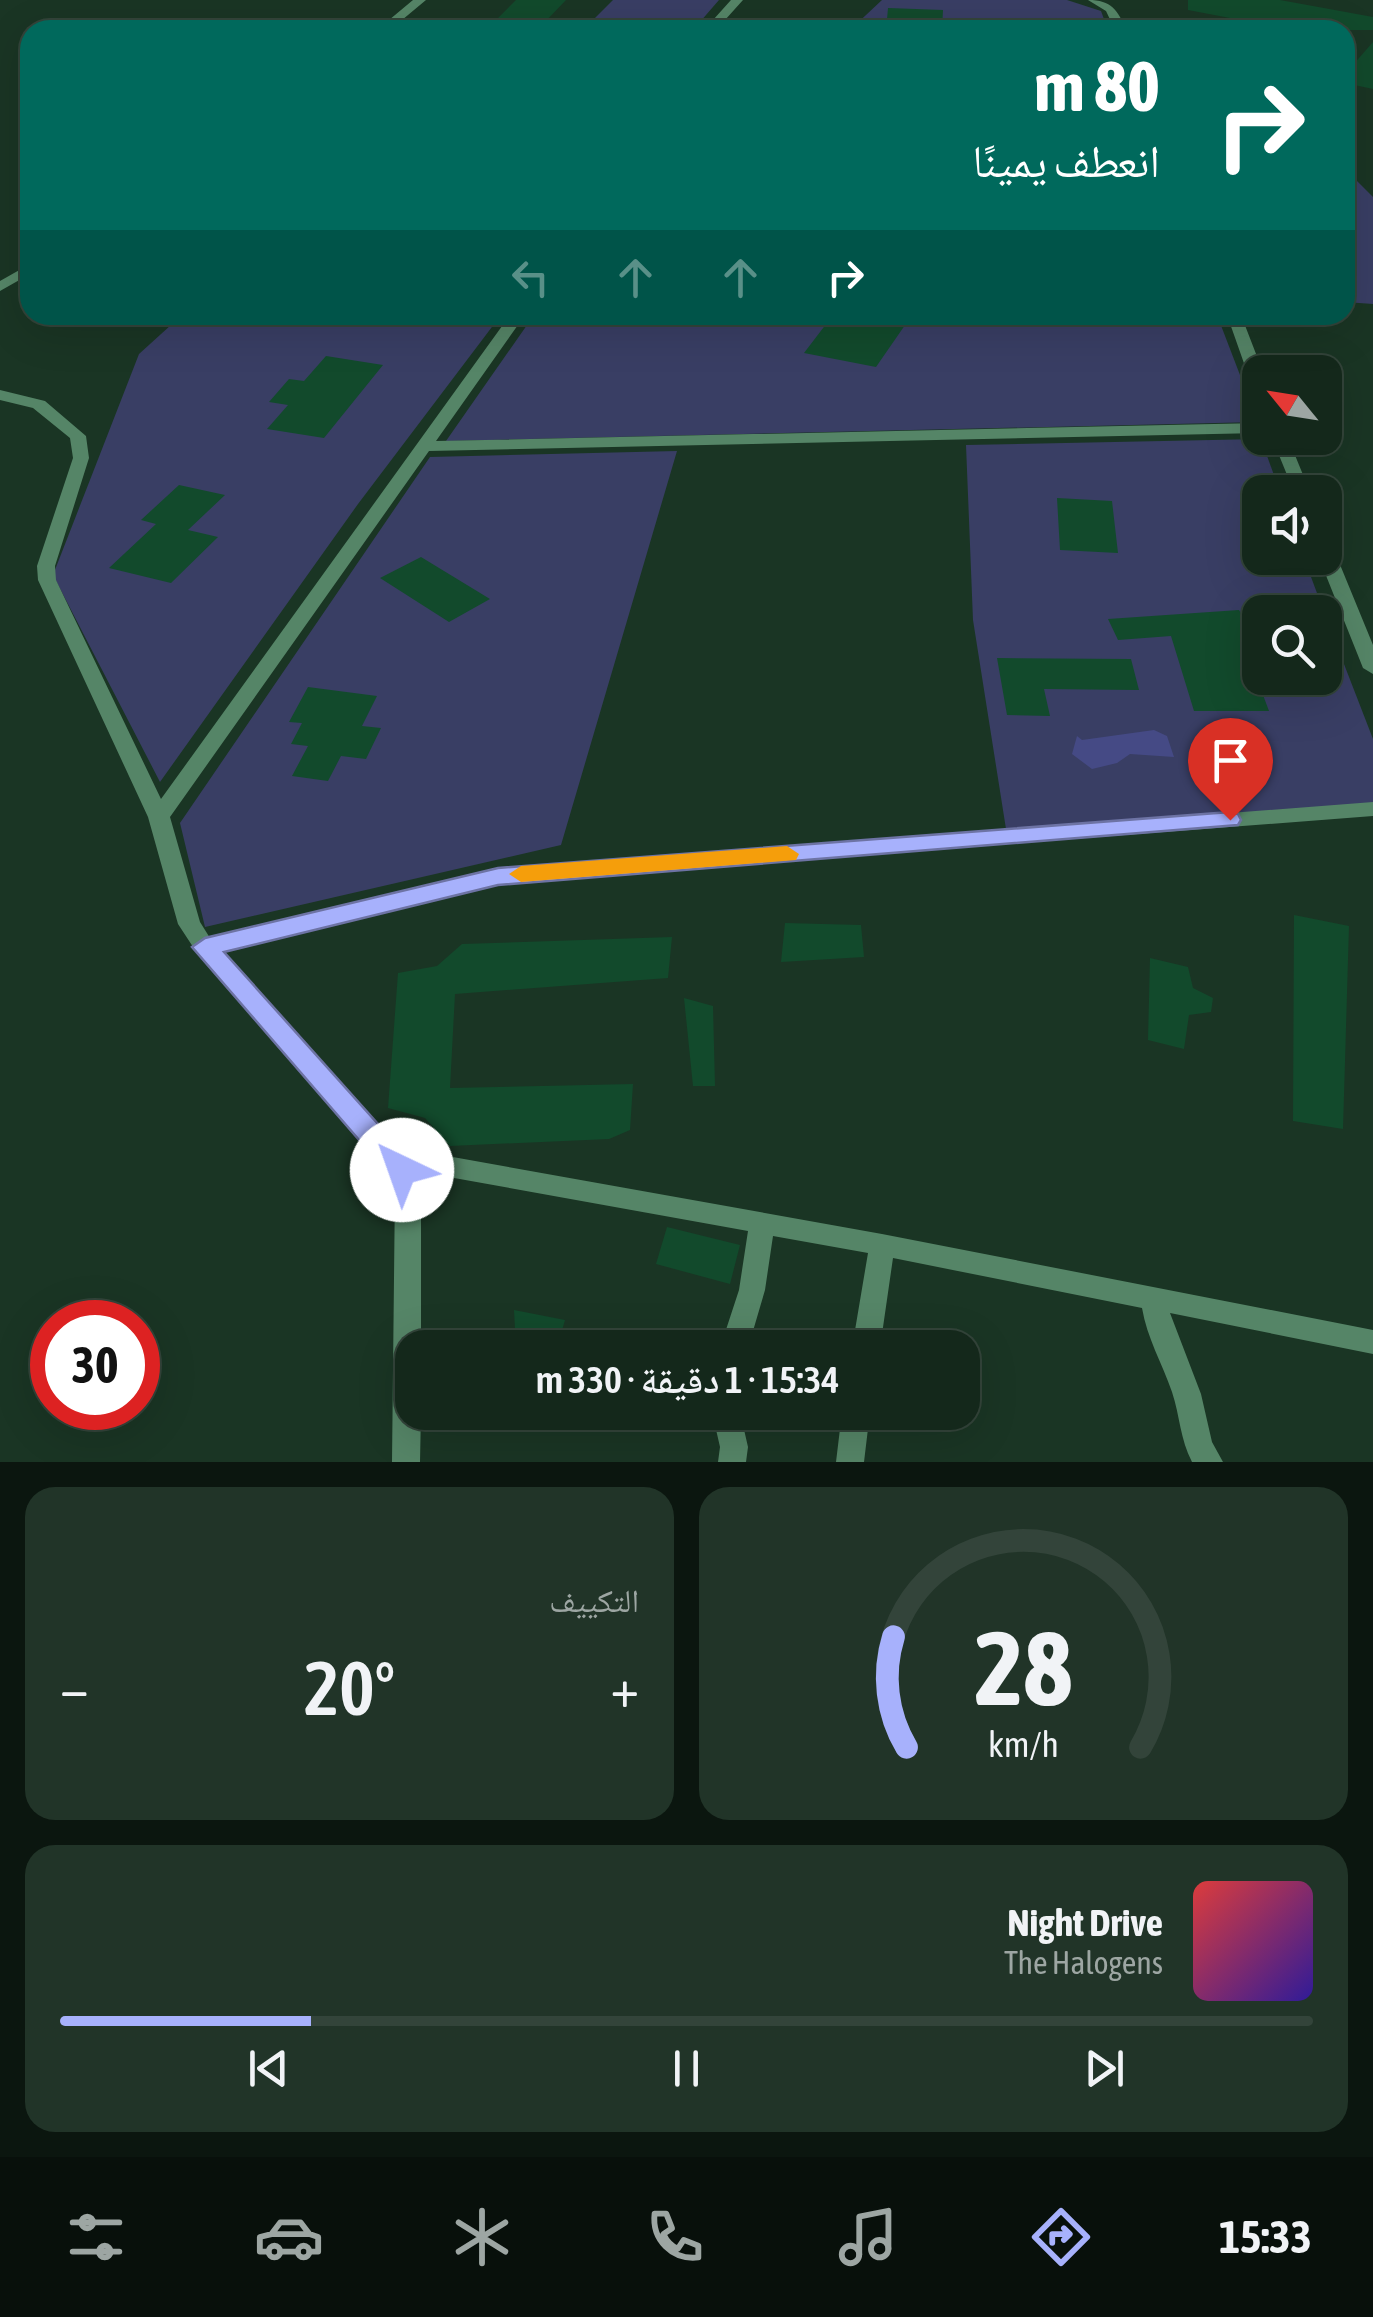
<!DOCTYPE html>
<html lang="ar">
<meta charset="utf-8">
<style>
:root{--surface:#14281b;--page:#213428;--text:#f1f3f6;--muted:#9da6a3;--line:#33443a;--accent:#a7b1fc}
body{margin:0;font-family:"Asap Condensed","Noto Naskh Arabic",sans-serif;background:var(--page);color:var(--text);direction:rtl;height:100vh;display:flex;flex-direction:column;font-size:38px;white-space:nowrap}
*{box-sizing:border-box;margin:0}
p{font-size:32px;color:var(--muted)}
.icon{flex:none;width:55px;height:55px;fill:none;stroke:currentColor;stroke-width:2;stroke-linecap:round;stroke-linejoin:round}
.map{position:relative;height:1462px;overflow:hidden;direction:ltr}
.details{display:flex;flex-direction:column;gap:25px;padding:25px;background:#0b160f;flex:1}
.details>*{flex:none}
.hud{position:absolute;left:20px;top:20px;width:1335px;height:305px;border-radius:30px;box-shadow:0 10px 40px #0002,0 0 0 2px var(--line);direction:rtl;background:#00695c;color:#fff;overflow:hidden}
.needle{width:65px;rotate:300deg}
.controls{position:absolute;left:1242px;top:355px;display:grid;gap:20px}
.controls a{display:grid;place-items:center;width:100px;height:100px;border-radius:20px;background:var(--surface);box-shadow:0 10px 40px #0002,0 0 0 2px var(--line);font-size:50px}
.speed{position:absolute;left:30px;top:1300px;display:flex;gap:20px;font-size:50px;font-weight:700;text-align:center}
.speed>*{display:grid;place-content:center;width:130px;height:130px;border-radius:50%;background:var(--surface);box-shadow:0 10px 40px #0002,0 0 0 2px var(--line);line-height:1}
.speed .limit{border:15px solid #d22;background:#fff;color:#111}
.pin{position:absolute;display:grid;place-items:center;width:85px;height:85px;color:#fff;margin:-102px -42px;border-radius:50% 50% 50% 0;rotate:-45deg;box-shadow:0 0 10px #0007}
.pin .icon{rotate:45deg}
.me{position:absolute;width:110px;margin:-55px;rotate:318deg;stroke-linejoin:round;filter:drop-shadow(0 0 8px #0008)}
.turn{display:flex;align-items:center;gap:35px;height:210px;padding:0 30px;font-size:45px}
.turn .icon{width:130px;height:130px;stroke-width:2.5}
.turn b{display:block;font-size:70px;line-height:85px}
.lanes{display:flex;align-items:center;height:95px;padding:0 30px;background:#0003;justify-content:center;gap:50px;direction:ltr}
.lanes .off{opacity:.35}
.big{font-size:75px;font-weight:600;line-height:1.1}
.details .tile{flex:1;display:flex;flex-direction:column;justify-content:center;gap:15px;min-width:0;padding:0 35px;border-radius:30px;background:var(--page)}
.details .dial{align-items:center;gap:0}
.dial svg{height:260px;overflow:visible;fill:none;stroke:var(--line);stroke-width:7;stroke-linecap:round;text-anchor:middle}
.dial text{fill:var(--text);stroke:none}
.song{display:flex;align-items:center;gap:30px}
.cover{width:120px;height:120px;border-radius:15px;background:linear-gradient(135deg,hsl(0 70% 55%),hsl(250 70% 35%))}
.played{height:10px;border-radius:5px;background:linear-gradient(90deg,var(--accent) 20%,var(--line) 20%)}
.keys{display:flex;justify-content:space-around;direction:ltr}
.heat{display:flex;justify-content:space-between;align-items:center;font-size:55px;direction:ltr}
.details .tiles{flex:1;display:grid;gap:25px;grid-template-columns:1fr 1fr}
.tile:last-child{grid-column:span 2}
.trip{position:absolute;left:395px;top:1330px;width:585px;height:100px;border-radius:30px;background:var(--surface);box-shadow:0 10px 40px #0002,0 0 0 2px var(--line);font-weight:600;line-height:100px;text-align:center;direction:rtl}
.menu{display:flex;height:160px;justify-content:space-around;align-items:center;background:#08100b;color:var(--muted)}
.menu .icon{width:70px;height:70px}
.menu .on{color:var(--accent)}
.menu b{font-size:45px;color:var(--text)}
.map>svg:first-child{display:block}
.green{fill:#393e64}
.water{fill:#454a85}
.building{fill:#124a2c}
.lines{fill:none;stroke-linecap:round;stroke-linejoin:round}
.minor{fill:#558567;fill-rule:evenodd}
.route{fill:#a7b1fc;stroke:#6d73a4;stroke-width:2.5}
.slow{fill:#f59e0b}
</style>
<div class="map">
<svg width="1373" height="1462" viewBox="0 0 1373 1462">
<rect width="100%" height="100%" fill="#1a3524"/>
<path class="green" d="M613 0H719L693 30H583Z
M882 0H1067L1101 11 1108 30H850Z
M1345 169 1373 197V304L1345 302Z
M182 315H501L358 504 160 782 53 575 139 354Z
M534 315H1217L1258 422 446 441Z
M1261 439 1280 492H1260V558H1304L1324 612H1260V678H1325V615L1373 739V806L1006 829 973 620 966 445Z
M677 451 561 845 205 927 180 823 430 457Z"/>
<path class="water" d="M1154 730 1167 736 1174 757 1130 754 1117 763 1092 769 1072 754 1077 736 1082 740Z"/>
<path class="building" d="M516 0H566L545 22 498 18Z
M1188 0H1280L1373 17V30H1293L1188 10Z
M888 8 943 10 942 30H886Z
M1373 42V89L1345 83V74Z
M833 315H912L876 367 804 353Z
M326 356 383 365 324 438 267 429 288 405 269 402 289 379 304 381Z
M179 485 225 495 188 530 218 537 171 583 109 568 156 524 141 520Z
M1057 498 1112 501 1118 553 1060 550Z
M421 557 490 599 449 622 380 578Z
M1239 610 1260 647V687L1269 711H1194L1171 636 1118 640 1108 619Z
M997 658 1131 659 1139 690 1044 689 1050 716 1007 715Z
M308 687 377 696 362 726 381 728 366 759 341 756 328 781 292 776 308 746 291 744 302 723 289 722Z
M1294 915 1349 926 1343 1129 1293 1121Z
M785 923 861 925 864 957 781 962Z
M672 937 668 978 455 994 450 1088 633 1084 630 1130 609 1139 450 1146 425 1118 388 1108 398 973 437 966 462 944Z
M1150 958 1188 967 1193 988 1213 998 1211 1012 1189 1015 1184 1049 1148 1040Z
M684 998 713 1006 715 1086H693Z
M667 1227 740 1245 730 1284 656 1264Z
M514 1310 565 1320 557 1348H516Z"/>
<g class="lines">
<path class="minor" d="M413 0H426L390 30H377Z
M731 0H743L716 30H704Z
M1088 0C1112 0 1117 10 1127 30H1115L1106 11Z
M30 264V274L0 291V281Z
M510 315H525L436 441 1260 423V433L429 451 170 817 200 922 210 938 499 869 1373 802V816L499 883 222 951 397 1147 882 1234 1373 1330V1354L1170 1313 1201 1394 1212 1442 1223 1462H1192C1180 1439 1180 1416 1172 1392 1162 1363 1147 1338 1142 1308L893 1258 880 1348H852L868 1253 773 1236 765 1290 748 1348H720L739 1290 748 1231 415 1171 421 1186V1348H412V1412H421L420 1462H392L395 1186 391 1175 197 953 178 924 148 817 38 580 37 566 73 458 70 438 33 408 0 400V390L45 401 86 436 89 458 55 566 56 580 161 799Z
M1227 315H1241L1263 372H1260V391L1252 386Z
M1272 438H1288L1310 492H1294Z
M1325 545 1334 550 1373 645V674L1363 668 1319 558H1325Z
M712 1412H740L748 1447 746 1462H718L720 1447Z
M842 1412H870L864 1462H836Z"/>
</g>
<path class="route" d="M1230 812 1238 814 1241 820 1238 825 498 885 224 952 412 1162 417 1170 412 1178H392L192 947 205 938 498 868Z"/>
<path class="slow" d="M787 846 799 854 796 860 521 882 509 874 521 866Z"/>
</svg>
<div class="controls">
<a><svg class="needle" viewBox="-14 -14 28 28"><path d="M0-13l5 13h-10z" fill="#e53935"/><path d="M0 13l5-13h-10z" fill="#9da6a3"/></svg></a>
<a><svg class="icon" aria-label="sound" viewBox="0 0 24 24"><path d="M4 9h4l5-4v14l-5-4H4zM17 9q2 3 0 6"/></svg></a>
<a><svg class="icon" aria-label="search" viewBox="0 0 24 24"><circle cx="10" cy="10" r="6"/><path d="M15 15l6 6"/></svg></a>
</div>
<div class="speed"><div class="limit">30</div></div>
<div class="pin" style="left:1230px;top:820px;background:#d93025"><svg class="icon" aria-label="arrive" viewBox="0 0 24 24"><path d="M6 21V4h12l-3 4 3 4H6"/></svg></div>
<svg class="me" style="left:402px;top:1170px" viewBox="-20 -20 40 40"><circle r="19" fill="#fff"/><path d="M0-13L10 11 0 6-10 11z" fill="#a7b1fc"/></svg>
<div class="trip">15:34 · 1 دقيقة · 330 m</div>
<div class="hud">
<div class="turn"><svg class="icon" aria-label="right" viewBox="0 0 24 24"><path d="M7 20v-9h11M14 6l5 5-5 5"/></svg><div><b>80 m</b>انعطف يمينًا</div></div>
<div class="lanes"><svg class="icon off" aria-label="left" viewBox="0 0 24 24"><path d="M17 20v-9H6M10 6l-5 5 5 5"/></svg><svg class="icon off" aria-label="ahead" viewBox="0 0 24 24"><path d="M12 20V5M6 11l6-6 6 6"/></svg><svg class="icon off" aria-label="ahead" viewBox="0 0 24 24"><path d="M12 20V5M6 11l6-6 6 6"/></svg><svg class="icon" aria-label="right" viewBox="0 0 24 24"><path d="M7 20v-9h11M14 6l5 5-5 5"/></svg></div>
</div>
</div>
<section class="details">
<div class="tiles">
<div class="tile dial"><svg viewBox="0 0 100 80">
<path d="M14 69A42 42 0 1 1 86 69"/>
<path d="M14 69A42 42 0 0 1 10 35" stroke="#a7b1fc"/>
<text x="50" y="56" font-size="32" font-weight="700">28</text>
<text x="50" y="72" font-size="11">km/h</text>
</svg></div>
<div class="tile"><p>التكييف</p>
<div class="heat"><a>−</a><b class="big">20°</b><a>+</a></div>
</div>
<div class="tile">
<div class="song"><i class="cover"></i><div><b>Night Drive</b><p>The Halogens</p></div></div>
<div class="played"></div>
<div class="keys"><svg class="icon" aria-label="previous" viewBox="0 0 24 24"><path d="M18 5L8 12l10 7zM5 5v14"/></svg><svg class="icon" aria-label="pause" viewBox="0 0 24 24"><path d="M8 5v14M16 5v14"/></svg><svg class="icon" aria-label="next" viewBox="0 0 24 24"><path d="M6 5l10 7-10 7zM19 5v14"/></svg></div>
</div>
</div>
</section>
<nav class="menu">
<b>15:33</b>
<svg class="icon on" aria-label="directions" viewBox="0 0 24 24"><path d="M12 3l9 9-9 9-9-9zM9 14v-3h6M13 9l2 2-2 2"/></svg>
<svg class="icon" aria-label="music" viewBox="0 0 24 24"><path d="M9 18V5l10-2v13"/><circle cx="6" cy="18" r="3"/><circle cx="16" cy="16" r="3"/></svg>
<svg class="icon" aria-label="phone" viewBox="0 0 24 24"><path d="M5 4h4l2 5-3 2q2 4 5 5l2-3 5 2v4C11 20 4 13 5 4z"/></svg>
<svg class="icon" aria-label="climate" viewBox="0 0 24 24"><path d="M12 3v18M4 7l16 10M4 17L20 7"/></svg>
<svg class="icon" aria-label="car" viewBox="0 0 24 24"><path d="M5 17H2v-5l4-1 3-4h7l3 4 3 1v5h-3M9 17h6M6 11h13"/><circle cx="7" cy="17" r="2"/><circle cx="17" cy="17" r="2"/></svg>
<svg class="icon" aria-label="filters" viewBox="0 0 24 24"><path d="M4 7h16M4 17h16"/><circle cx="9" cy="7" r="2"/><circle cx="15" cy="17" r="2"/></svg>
</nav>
